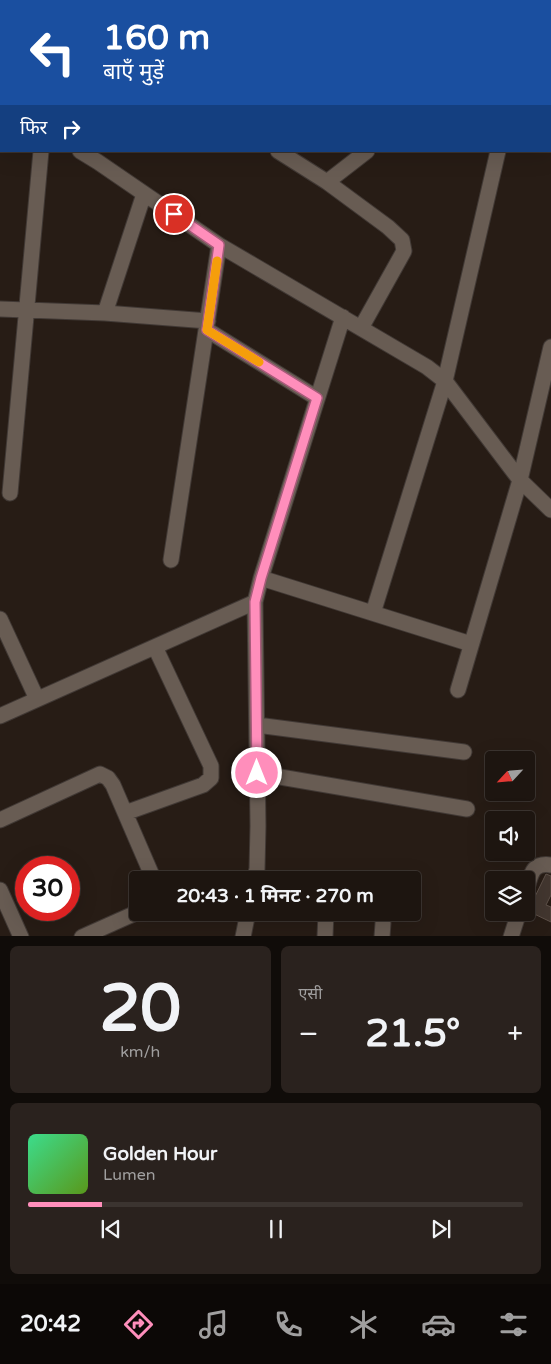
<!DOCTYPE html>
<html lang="hi">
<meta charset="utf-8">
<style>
:root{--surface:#1d1510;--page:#2a221e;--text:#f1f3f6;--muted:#a09f9f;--line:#3b3430;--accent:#ff8ebb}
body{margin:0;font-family:"Varela Round","Noto Sans Devanagari",sans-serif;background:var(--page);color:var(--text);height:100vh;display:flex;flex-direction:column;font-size:19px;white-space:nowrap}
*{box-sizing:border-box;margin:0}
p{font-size:16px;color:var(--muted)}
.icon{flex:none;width:28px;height:28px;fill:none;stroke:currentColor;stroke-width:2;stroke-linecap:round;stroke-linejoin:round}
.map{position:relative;height:936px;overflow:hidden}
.side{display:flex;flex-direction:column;gap:10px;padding:10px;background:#100c09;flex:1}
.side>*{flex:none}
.banner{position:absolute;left:0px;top:0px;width:551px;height:152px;box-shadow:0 5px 20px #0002,0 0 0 1px var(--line);background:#1a4fa0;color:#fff;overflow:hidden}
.needle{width:32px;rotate:244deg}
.buttons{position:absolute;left:485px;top:751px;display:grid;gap:10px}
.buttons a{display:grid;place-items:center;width:50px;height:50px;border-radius:5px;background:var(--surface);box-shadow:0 5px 20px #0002,0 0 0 1px var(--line);font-size:25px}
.speed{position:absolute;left:15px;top:856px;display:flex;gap:10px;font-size:25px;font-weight:700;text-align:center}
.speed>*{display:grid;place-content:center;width:65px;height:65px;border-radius:50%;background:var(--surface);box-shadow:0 5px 20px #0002,0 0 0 1px var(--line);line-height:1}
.speed .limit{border:8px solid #d22;background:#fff;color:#111}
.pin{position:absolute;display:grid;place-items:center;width:42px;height:42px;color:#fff;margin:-21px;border:2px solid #fff;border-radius:50%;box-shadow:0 1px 5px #0007}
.me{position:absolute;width:55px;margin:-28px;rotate:0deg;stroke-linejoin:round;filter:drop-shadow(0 0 4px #0008)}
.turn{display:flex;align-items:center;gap:18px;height:105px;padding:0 20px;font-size:22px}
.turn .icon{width:65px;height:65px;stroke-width:2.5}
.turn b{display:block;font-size:35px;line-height:42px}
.then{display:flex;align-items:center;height:48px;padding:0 20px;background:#0003;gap:10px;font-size:19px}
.big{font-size:38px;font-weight:700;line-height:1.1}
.side .widget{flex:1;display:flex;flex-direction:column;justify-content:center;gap:8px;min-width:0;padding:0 18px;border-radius:8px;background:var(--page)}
.side .dial{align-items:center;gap:0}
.dial b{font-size:65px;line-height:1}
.song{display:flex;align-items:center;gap:15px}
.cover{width:60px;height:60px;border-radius:8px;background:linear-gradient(135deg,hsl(150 70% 55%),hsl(90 70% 35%))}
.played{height:5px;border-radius:2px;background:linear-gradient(90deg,var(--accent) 15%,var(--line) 15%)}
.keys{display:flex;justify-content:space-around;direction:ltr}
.heat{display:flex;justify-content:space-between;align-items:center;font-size:28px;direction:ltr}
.side .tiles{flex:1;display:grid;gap:10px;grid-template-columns:1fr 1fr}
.widget:last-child{grid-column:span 2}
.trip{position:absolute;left:129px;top:871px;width:292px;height:50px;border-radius:5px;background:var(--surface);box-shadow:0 5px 20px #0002,0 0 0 1px var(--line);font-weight:700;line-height:50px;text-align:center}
.tabs{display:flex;height:80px;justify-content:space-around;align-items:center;background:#0c0806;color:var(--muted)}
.tabs .icon{width:35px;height:35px}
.tabs .on{color:var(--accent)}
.tabs b{font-size:22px;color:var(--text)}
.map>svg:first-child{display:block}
.building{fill:#42362f;stroke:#5e5149}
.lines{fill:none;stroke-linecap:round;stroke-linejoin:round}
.street-casing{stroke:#413935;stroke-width:17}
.street{stroke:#685c53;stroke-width:15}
.route-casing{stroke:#a65c7a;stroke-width:12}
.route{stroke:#ff8ebb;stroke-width:9}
.slow{stroke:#f59e0b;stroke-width:9}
</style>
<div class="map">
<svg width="551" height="937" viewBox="0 0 551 937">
<rect width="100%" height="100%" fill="#271c15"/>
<path class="building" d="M546 874 551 876V895L546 905 551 907V922L528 911Z"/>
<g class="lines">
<defs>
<path id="street" d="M41 0 43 1
M181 0 182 1
M225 1 226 0
M384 1 386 0
M0 104H1
M550 136H551
M80 151 98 162 219 245 427 367 445 381 520 480 551 510
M278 151 327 182 388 227 402 240 404 251 361 328
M327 182 367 151
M0 309 105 313 208 321
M105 313 144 194
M207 330 317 398
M10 493 41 151
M171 560 219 245
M261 578 471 644
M373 613 445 381 498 151
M0 619 37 699
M458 690 520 480 551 347
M0 716 255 602
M257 725 464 752
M257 773 467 809
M125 813 203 785 211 778V766L155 647
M0 820 100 774 108 778 113 785 154 880
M254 880 257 869 258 826 255 602 261 578 343 317
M0 890 21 937
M526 891C531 876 531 862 551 865
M82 937 138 912
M243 937 248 912
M325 937 326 912
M382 937 383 923
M511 937 519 912"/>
</defs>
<use href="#street" class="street-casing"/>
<use href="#street" class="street"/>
</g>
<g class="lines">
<defs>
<path id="route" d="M174 214 219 245 207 330 317 398 261 578 255 602 257 773"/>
</defs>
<use href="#route" class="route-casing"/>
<use href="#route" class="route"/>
<path class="slow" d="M217 261 207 330 259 362"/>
</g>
</svg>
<div class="buttons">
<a><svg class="needle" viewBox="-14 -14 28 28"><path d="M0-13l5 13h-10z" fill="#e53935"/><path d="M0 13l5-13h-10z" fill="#a09f9f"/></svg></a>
<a><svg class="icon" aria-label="sound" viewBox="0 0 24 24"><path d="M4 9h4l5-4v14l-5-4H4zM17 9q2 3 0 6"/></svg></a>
<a><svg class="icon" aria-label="layers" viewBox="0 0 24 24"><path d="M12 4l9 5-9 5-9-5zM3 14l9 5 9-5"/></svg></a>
</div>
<div class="speed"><div class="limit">30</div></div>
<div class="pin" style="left:174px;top:214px;background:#d93025"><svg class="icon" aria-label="arrive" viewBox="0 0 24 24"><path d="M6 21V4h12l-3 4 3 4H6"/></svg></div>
<svg class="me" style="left:257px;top:773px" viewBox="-20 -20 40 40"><circle r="17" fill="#ff8ebb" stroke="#fff" stroke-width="3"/><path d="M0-11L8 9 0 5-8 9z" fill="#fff"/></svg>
<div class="trip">20:43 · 1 मिनट · 270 m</div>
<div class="banner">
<div class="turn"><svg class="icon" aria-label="left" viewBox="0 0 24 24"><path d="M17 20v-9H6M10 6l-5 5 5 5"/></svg><div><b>160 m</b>बाएँ मुड़ें</div></div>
<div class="then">फिर<svg class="icon" aria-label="right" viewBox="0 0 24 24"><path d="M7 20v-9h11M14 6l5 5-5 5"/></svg></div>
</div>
</div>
<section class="side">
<div class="tiles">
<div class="widget dial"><b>20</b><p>km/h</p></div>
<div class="widget"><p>एसी</p>
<div class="heat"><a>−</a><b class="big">21.5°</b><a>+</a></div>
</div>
<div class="widget">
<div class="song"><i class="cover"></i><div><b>Golden Hour</b><p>Lumen</p></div></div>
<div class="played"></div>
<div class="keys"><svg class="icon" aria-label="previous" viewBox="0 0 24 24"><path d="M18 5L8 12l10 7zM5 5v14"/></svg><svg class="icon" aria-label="pause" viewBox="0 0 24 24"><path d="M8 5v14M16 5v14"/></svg><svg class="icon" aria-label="next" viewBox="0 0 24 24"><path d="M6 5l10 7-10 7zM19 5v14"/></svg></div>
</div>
</div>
</section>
<nav class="tabs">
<b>20:42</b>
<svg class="icon on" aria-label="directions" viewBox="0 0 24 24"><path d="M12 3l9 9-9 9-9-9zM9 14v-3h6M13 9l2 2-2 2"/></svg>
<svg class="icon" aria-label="music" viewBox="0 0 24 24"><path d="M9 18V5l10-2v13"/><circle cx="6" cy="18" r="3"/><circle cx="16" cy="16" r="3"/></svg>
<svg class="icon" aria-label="phone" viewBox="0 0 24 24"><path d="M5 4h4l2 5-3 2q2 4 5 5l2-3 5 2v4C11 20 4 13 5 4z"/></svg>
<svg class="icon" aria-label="climate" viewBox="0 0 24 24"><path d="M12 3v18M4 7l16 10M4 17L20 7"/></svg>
<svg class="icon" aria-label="car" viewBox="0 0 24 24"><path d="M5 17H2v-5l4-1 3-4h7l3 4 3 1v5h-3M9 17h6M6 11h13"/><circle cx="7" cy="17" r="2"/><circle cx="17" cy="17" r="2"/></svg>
<svg class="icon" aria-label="filters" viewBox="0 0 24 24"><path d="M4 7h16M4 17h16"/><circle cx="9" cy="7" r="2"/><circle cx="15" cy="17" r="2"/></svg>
</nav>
